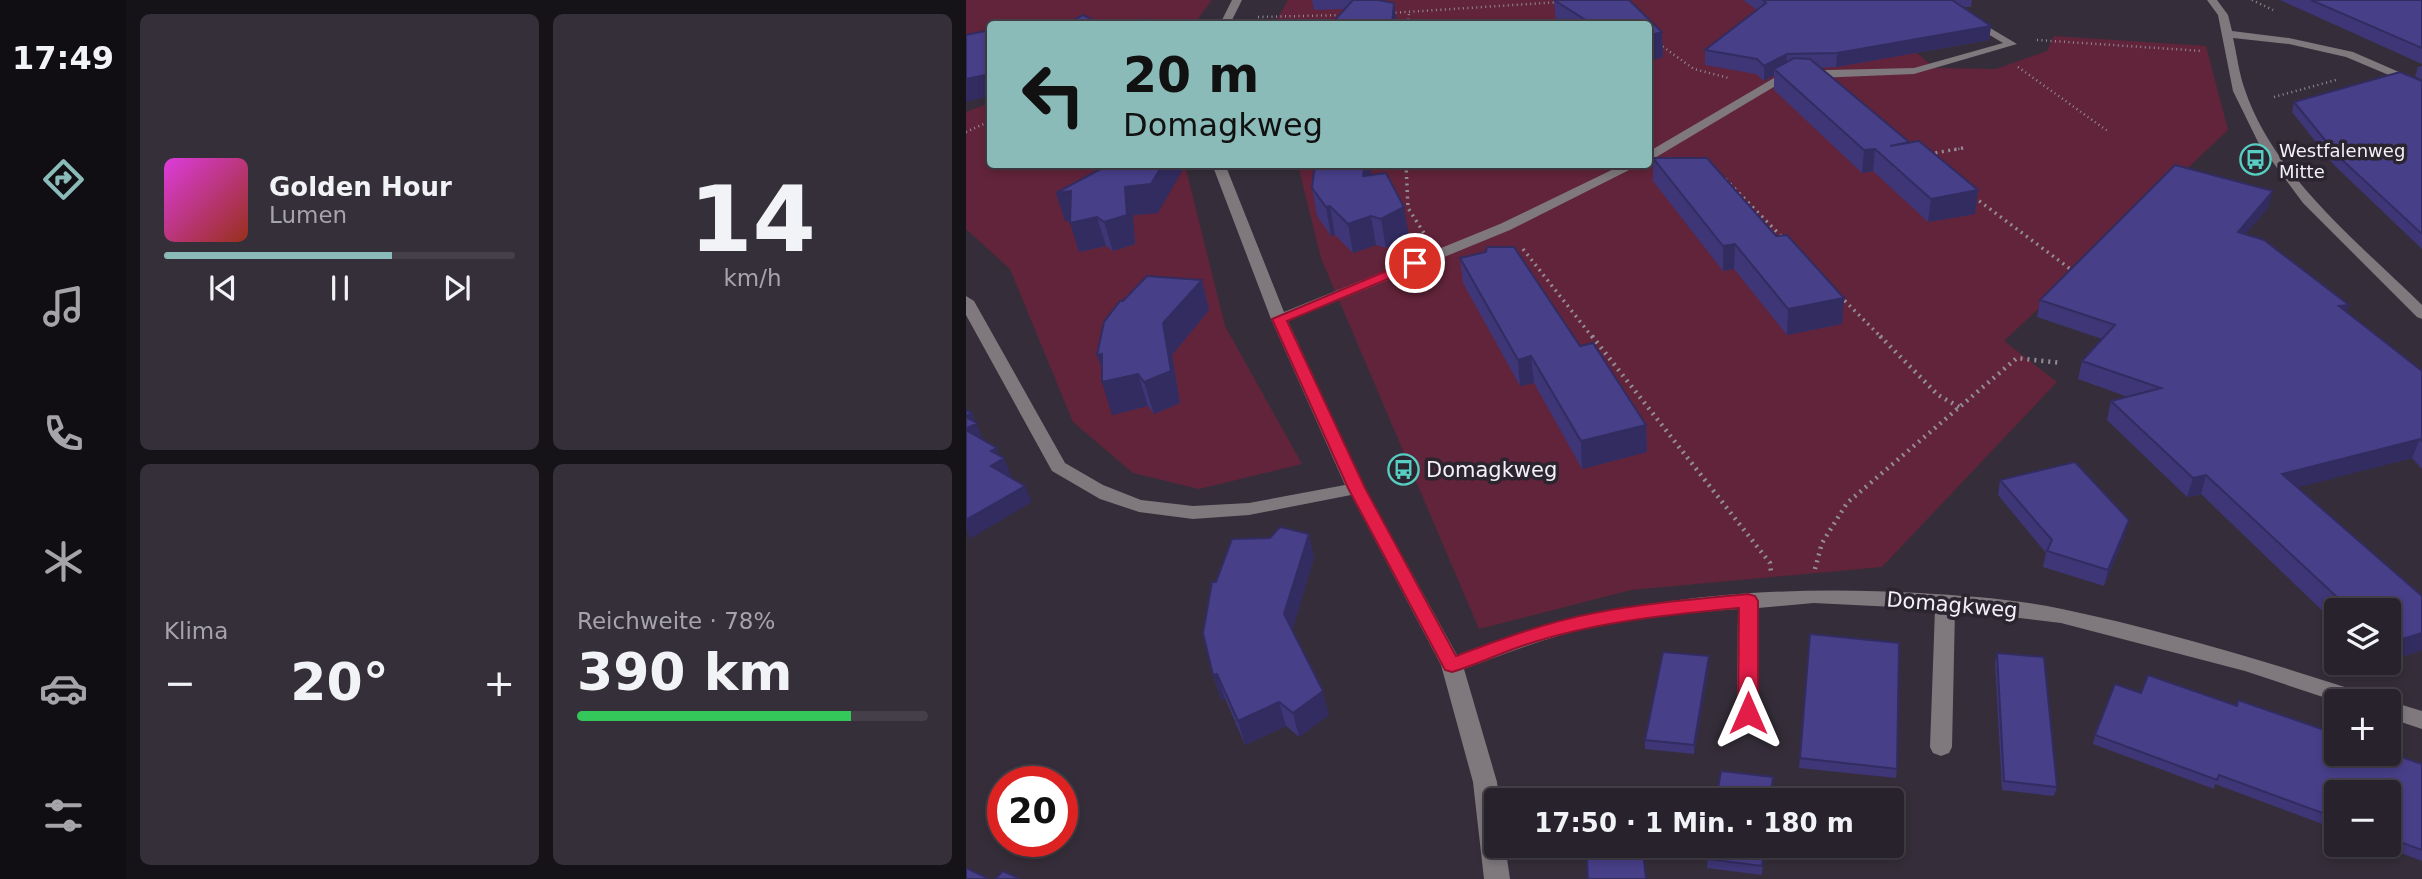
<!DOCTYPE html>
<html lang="de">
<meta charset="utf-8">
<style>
:root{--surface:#28222c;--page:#342f38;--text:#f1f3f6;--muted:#a5a4a9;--line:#443f48;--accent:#8bbbb9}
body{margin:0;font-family:"DejaVu Sans",sans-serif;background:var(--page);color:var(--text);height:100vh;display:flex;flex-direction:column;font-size:26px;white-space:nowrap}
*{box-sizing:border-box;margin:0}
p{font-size:23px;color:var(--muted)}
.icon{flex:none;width:38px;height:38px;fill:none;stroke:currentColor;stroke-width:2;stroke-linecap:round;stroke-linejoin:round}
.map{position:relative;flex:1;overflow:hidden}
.drawer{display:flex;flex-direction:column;gap:14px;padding:14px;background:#161318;width:840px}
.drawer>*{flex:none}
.hud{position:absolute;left:21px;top:21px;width:665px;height:147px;border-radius:7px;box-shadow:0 4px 10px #0003,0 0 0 2px var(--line);background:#8bbbb9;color:#111;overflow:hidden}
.controls{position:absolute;left:1358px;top:598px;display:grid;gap:14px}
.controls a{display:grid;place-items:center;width:77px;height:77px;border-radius:7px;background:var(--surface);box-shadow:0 4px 10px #0003,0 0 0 2px var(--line);font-size:35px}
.speed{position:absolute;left:21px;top:766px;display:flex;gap:14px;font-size:35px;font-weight:700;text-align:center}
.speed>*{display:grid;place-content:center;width:91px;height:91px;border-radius:50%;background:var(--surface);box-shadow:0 4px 10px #0003,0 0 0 2px var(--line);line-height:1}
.speed .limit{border:10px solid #d22;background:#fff;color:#111}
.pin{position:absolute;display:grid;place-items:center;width:60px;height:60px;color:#fff;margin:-30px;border:4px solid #fff;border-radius:50%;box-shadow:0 2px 7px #0007}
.me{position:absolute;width:77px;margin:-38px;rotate:0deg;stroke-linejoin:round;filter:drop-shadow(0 0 5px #0008)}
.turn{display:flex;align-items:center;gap:24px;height:147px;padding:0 21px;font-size:32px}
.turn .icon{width:91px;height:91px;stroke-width:2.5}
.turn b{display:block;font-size:49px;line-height:60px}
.big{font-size:52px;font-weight:600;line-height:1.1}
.drawer .card{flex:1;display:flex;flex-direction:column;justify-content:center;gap:10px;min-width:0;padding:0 24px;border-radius:10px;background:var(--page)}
.drawer .dial{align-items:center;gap:0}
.dial b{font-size:91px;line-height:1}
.song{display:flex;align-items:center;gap:21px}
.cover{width:84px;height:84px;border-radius:10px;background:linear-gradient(135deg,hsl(300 70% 55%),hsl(10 70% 35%))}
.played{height:7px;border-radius:4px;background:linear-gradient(90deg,var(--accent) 65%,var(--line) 65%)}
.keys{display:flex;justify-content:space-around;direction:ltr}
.heat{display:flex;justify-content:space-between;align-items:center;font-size:38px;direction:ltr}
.charge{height:10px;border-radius:5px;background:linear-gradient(90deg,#34c759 78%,var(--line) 0)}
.drawer .tiles{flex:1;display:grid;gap:14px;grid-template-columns:repeat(2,1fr)}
.trip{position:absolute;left:518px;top:788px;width:420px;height:70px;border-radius:7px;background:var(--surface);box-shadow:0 4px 10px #0003,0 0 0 2px var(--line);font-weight:600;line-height:70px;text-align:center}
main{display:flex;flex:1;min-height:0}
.tabs{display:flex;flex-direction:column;width:126px;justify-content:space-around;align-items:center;background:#100e12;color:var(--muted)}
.tabs .icon{width:49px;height:49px}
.tabs .current{color:var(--accent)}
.tabs b{font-size:32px;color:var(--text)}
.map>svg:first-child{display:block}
.green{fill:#62243a}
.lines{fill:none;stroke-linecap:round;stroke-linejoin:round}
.path-far2{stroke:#928d96;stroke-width:2.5;stroke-dasharray:1 3.5;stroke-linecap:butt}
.path-far1{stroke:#928d96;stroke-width:3.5;stroke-dasharray:2 4.5;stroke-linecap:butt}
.path{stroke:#928d96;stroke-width:4.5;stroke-dasharray:2 5;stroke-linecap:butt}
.minor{fill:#7f797d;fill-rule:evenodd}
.wall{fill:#3e3676}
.shaded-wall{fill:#322c60}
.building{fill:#483f89;stroke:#322c60;stroke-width:2}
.route{fill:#e11d48;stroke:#92132f;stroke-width:2}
.labels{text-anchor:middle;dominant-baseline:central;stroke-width:7;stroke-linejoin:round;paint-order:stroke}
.far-poi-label{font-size:18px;fill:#f4f0f7;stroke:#2b2530;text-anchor:start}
.poi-label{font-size:21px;fill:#f4f0f7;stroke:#2b2530;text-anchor:start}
.street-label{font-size:21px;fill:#f4f0f7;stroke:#2b2530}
</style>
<main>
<nav class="tabs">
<b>17:49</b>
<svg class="icon current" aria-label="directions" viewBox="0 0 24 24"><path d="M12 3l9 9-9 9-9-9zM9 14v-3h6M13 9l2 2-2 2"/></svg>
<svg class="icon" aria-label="music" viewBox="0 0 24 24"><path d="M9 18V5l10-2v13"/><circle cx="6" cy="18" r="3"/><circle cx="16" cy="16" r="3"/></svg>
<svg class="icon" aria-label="phone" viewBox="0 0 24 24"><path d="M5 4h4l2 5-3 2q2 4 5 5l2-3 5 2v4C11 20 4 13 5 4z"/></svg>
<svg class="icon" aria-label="climate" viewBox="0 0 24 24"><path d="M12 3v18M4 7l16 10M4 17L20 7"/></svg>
<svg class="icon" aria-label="car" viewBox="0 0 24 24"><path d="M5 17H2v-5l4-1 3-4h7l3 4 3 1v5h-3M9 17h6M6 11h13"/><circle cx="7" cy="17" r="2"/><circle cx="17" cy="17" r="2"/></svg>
<svg class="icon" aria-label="filters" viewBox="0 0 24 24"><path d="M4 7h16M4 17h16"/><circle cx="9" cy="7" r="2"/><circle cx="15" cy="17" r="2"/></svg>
</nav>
<section class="drawer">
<div class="tiles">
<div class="card">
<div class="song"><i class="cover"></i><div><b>Golden Hour</b><p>Lumen</p></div></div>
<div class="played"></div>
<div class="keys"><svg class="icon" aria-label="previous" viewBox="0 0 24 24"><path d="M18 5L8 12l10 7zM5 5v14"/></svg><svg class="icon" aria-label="pause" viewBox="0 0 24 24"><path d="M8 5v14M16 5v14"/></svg><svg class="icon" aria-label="next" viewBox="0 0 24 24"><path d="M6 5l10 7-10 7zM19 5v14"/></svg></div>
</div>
<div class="card dial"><b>14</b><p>km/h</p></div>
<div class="card"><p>Klima</p>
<div class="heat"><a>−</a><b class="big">20°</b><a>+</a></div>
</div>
<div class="card"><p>Reichweite · 78%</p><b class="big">390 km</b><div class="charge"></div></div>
</div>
</section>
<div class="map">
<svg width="1456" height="879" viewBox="0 0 1456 879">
<rect width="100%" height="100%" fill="#352e3a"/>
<path class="green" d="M0 0H246L228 24H24V94L0 95Z
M322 0H866L952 54 969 68 1030 69 1081 51 1088 36 1240 46 1262 130 1038 341 1091 382 916 567 665 590 513 629 355 258 332 165 682 164V24H308Z
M24 103V164L219 165 259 326 336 464 233 489 167 473 107 422 44 269 0 229V112Z"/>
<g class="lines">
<path class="path-far2" d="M1286 0 1307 10
M425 13 594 2
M292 17 378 15
M442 24 443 13
M1071 40 1237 51
M693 44 728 69 763 78
M1052 67 1143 132
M1308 97 1370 80
M0 132 24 121
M988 150 997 148"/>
<path class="path-far1" d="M963 154 997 148
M440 164 442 208 458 233
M759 179 819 240
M1008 197 1107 271
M557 249 627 338
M874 296 916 338"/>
<path class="path" d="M626 336 804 563 805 572
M914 336 972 395 993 407
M849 569 856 543 881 503 1051 358 1095 363"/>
<path class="minor" d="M266 0H276L264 24H254Z
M1241 0H1251L1262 15 1266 31 1323 38 1387 52 1456 82V89L1380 57 1323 44 1267 38C1271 55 1273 74 1279 90 1307 175 1394 244 1456 305V319L1451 317 1337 203 1292 142 1267 91 1252 15Z
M1004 16 1051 44 948 74 850 78 826 76 682 162V152L820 71 948 68 1037 43 1000 21 999 19Z
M246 164H259L318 312 534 224 658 164H675L544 230 322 321 399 488 491 655C641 598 795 584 954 593 1001 596 1050 599 1096 609 1201 631 1305 663 1407 696L1410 702H1372L1279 671 1095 623 989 610 986 747 983 753 975 756 967 753 964 747 969 609 848 603 792 608 793 713 790 719 782 722 774 719 771 713 772 609C723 613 674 617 627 627 582 637 540 653 498 669L531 782 533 800H530V845H539L544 879H518L507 782 475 665 385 495 283 515 227 519 173 512 134 499 86 471 0 315V296L8 301 99 463 137 485 175 500 227 506 283 503 379 485 305 319Z
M1423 701 1456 711V729L1423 718Z"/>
</g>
<path class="wall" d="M346 0H412L378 9 348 10Z
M588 0H663L696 32 697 57 682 61V24H590Z
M777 0H1006L1005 7H996L1025 26 1023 40 870 67 854 68 943 142 1012 190 1009 214 962 222 907 171 896 173 808 90V75L798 81 790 74 739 65V50L791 10Z
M1314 0H1456V64Z
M1456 66V80L1449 76 1452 67Z
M1456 81V249L1369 166 1326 112 1328 102Z
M687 158 810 236 878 298 876 324 821 335 768 269 757 271 687 181Z
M349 164H404L405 175 443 236 420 248 410 245 387 253 369 235 365 236 351 216 346 188Z
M90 193 192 213 167 215 169 244 147 251 140 246 113 252 104 221H99Z
M1302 208 1279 234 1383 305 1380 312 1456 371V469L1446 458 1332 487 1456 596V650L1423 661V611H1370V624L1235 494 1221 497 1141 420 1145 401 1162 397 1112 379 1116 361 1136 339 1071 317 1074 300Z
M494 258 614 346 680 425 681 452 616 469 568 383 554 386 497 283Z
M236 280 243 310 206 355 214 403 188 414 182 406 146 415 157 301Z
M1034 480 1159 535 1138 586 1077 567 1080 553 1032 495Z
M343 534 348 558 326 631 363 715 333 737 320 726 279 745 259 698 255 700 247 675 250 582 304 538Z
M844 634 931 769 930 778 833 768Z
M1031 653 1091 787 1088 796 1036 790 1029 662Z
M743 656V666L728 754 679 749V740Z
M1272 700 1456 764V861L1414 845H1423V793H1370V829L1249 784 1248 789 1127 744 1129 735 1271 706Z
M743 845H799L796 875 741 868Z"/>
<path class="shaded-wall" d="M428 3 431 24H426Z
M1025 26 1023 40 870 67 871 53Z
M696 32 697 57 682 61V36Z
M821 54 820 68 808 69V75L798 81V66Z
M22 74 24 80V96L0 102V79Z
M909 149 907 171 896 173 898 150Z
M197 164H220L192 213 167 215 169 244 147 251 138 222 159 187Z
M399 164H404L406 178 397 176Z
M1012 190 1009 214 962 222 965 199Z
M105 191 114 220 99 221 90 193Z
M1307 191 1302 208 1267 249 1272 232Z
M364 206 369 235 365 236 360 207Z
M438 207 443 236 420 248 415 219Z
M405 216 410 245 387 253 382 224Z
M131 217 140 246 113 252 104 223Z
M769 244 768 269 757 271V246Z
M236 280 243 310 206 355 214 403 188 414 178 382 197 323Z
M878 298 876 324 821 335 822 309Z
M1383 305 1377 322 1373 306Z
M136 354 172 374 182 406 146 415 136 382 140 381 131 355Z
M565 356 568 383 554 386 552 360Z
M6 413 17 439 6 445 0 429V416Z
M680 425 681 452 616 469 615 441Z
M1454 439 1446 458 1310 493 1316 474Z
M31 448 35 460 38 458 45 475 31 482 25 466V451Z
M1240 475 1235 494 1221 497 1227 478Z
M59 486 66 502 4 539 0 529V520Z
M1163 520 1159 535 1138 586 1142 570Z
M343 534 348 558 324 638 318 614Z
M1456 633V650L1423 661V643Z
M743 656V666L728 754V745Z
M251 674 259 698 255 700 247 675Z
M357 691 363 715 333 737 327 713Z
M313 702 320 726 279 745 272 721Z"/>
<path class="building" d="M387 0H412L428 3 426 24H368L367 22Z
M588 0H663L696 32 682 36V24H626Z
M797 0H986L1025 26 871 53 821 54 798 66 791 59 739 50 800 3Z
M1345 0H1456V48Z
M117 15 135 24H100Z
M180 19 187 24H175Z
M24 30V74L0 79V35Z
M828 58 844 59 943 142 924 146 953 141 1012 190 965 199 909 149 898 150 808 69Z
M1434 72 1456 81V234L1372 156 1328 102Z
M687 158H741L810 236 821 235 878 298 822 309 769 244 757 246Z
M144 164H197L185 184 159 187 161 215 138 222 131 217 104 223 105 191 90 193Z
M349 164H399L397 176 420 173 438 207 415 219 405 216 382 224 364 206 360 207 346 188Z
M1209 165 1307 191 1272 232 1298 240 1383 305 1373 306 1456 371V441L1454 439 1316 474 1456 596V633L1423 643V611H1386L1240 475 1227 478 1145 401 1195 388 1116 361 1149 325 1074 300Z
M521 247H548L614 346 627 343 680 425 615 441 565 356 552 360 494 258 520 252Z
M181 276 236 280 197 323 205 371 178 382 172 374 136 382V354L131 355 138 322 154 301H157Z
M0 410 6 413 0 416Z
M0 417 11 423 0 429Z
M0 430 31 448 25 451 38 458 25 466 59 486 0 520Z
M1109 462 1163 520 1142 570 1081 551 1086 540 1034 480Z
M314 527 343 534 318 614 357 691 327 713 313 702 272 721 251 674 247 675 237 633 246 582H250L266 539 304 538Z
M844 634 933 643 931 769 834 758Z
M697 652 743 656 728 745 679 740Z
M1031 653 1078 657 1091 787 1038 781Z
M1182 675 1271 706 1272 700 1370 734V754H1423V753L1456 764V850L1423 838V793H1370V818L1253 775 1251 780 1129 735 1149 684 1175 693Z
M755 771 807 777 804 800H750Z
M670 788 672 800H618V793Z
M620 845H676L680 879H622Z
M743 845H799L796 866 741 859Z
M0 868 23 879H0Z
M37 871 54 879H29Z"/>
<path class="route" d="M449 259 455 263 453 266 321 321 399 488 490 656C535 639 581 622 628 613 679 603 731 599 782 594L789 596 792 601V713L789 719 782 721 775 719 772 713 773 608C700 615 626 622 556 646 532 654 510 665 486 672L479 670 382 488 306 319Z"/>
<defs>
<symbol id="bus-ring" viewBox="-11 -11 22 22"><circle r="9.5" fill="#2b2530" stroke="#57cec1" stroke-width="1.5"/><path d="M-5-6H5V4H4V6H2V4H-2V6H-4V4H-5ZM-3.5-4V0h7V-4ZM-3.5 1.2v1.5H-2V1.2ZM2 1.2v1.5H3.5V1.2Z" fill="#57cec1"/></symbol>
</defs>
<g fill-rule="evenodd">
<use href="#bus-ring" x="1272" y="142" width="35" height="35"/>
<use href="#bus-ring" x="420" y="452" width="35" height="35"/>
</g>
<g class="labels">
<g class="far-poi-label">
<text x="1313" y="150">Westfalenweg<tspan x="1313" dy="21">Mitte</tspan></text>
</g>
<g class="poi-label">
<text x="460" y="470">Domagkweg</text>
</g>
<g class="street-label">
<text transform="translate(986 605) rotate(5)">Domagkweg</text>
</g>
</g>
</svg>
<div class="controls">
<a><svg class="icon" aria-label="layers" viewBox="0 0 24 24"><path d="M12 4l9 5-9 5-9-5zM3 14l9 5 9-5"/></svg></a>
<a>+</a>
<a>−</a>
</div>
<div class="speed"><div class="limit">20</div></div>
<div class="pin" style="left:449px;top:263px;background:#d93025"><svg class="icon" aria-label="arrive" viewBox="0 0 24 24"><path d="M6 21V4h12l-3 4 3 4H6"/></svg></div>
<svg class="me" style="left:782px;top:713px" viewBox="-20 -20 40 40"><path d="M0-17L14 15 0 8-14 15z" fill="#e11d48" stroke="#fff" stroke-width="4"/></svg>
<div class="trip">17:50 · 1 Min. · 180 m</div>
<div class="hud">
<div class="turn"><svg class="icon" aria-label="left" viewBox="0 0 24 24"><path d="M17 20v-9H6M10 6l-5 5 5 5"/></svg><div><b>20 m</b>Domagkweg</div></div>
</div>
</div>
</main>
